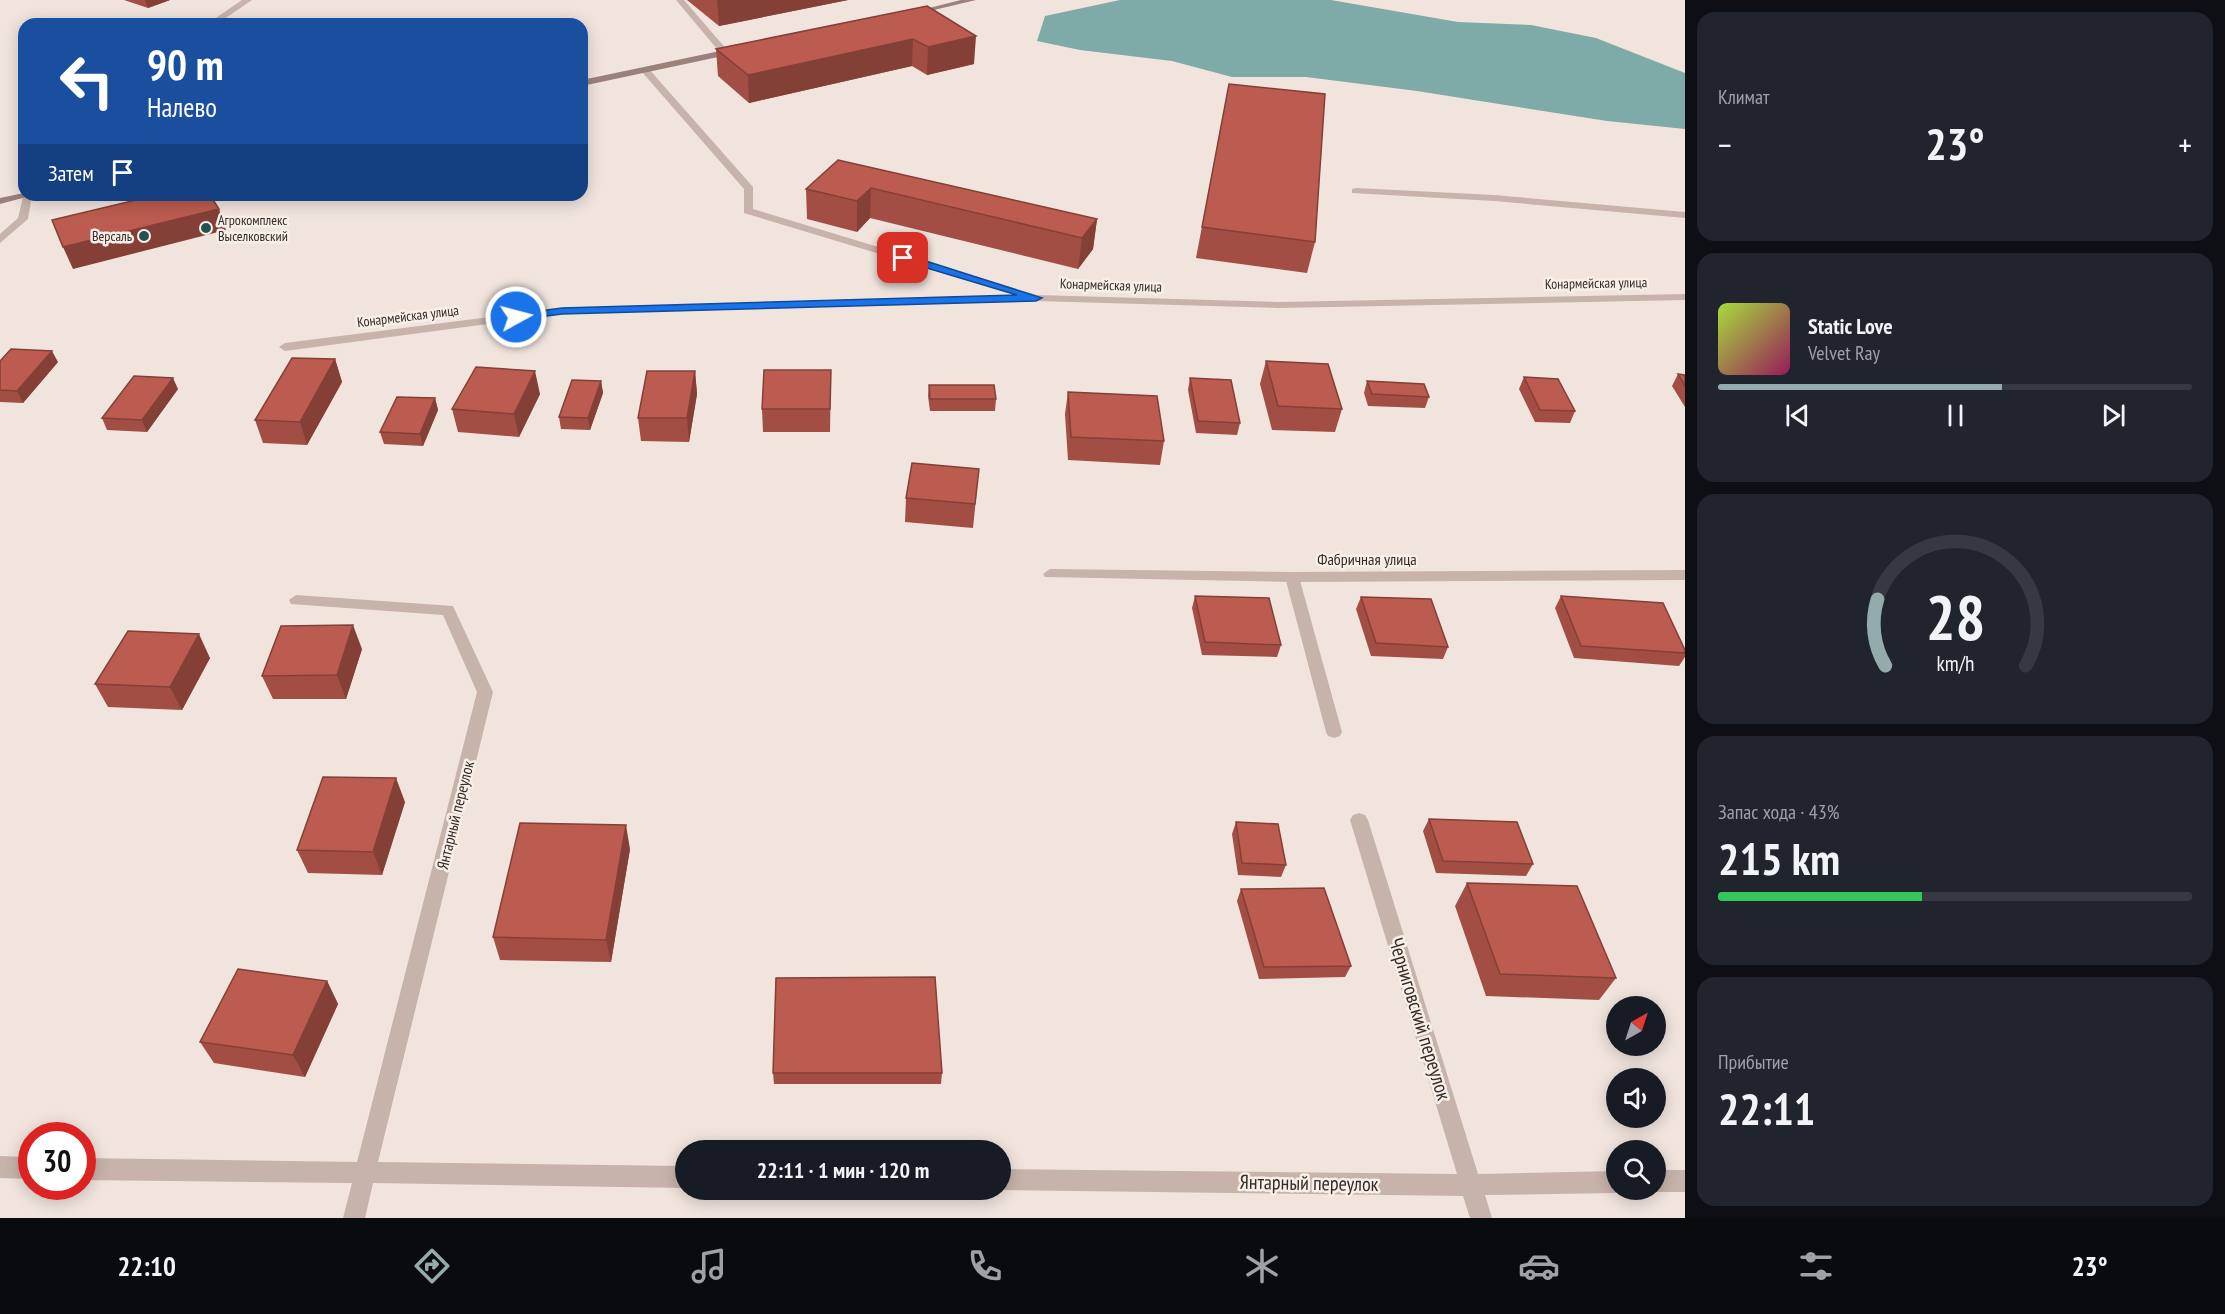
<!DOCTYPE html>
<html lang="ru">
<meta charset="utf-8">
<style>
:root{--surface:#171b24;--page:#20242c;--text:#f1f3f6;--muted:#9ea1a6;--line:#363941;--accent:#94abab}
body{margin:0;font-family:"PT Sans Narrow",sans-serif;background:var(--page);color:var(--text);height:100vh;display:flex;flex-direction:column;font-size:22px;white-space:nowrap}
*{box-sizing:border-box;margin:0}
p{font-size:20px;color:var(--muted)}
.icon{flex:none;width:33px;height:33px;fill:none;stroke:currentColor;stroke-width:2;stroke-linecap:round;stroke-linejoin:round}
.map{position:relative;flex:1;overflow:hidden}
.drawer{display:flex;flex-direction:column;gap:12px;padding:12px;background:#0d0f14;width:540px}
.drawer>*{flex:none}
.hud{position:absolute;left:18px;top:18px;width:570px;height:183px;border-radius:18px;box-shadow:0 3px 15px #0003;background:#1a4fa0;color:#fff;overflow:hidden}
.needle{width:39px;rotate:39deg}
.fabs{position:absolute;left:1606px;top:996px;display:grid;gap:12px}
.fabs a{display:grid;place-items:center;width:60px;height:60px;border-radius:50%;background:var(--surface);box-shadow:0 3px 15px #0003;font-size:30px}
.speed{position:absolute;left:18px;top:1122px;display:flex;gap:12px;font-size:30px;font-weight:700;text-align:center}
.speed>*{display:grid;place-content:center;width:78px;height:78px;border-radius:50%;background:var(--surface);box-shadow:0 3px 15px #0003;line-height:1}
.speed .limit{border:9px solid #d22;background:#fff;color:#111}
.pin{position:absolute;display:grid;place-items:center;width:51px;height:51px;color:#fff;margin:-26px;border-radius:12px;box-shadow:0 3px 9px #0006}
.me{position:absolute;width:66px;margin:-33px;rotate:83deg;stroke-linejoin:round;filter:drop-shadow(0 0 4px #0008)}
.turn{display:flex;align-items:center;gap:21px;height:126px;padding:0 30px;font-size:27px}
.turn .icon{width:78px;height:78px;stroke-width:2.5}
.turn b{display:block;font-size:42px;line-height:51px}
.then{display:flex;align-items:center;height:57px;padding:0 30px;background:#0003;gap:12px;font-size:22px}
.big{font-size:45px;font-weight:600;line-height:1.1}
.drawer .widget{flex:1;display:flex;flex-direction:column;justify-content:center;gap:9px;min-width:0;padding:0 21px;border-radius:18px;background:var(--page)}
.drawer .dial{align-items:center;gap:0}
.dial svg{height:156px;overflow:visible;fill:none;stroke:var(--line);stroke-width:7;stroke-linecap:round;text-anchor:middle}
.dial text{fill:var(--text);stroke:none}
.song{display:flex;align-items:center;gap:18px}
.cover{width:72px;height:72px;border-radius:9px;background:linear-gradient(135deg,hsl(80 70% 55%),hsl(330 70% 35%))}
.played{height:6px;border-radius:3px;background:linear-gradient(90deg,var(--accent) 60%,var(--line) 60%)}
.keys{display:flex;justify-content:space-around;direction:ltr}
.heat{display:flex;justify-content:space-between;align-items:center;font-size:33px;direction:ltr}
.charge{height:9px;border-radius:4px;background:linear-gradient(90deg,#34c759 43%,var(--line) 0)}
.trip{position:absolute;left:675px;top:1140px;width:336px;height:60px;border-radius:30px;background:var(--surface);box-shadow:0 3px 15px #0003;font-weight:600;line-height:60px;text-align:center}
.menu{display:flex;height:96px;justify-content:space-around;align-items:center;background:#090b0e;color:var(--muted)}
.menu .icon{width:42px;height:42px}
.menu .active{color:var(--accent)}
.menu b{font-size:27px;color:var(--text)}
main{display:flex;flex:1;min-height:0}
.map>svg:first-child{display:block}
.water{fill:#7eaba7}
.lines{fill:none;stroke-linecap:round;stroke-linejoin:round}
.lane{fill:#c7b3aa;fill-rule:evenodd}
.street{fill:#c7b3aa;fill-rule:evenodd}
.secondary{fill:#9a827b;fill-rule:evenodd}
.wall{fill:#a24e44}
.shaded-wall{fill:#844037}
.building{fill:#bc5b4f;stroke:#844037;stroke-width:1.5}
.route{fill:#1a73e8;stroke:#114b97;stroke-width:1.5}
.poi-dot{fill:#225350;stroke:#f8efe9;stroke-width:2}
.labels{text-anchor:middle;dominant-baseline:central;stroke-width:5;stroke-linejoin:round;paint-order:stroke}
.far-poi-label{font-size:14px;fill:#352b29;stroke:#f8efe9;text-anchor:start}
.far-street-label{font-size:14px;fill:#352b29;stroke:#f8efe9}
.street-label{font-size:16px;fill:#352b29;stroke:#f8efe9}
.near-street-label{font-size:20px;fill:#352b29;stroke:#f8efe9}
</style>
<main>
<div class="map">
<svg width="1685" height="1218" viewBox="0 0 1685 1218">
<rect width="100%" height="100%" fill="#f0e4dd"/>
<path class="water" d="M1120 0H1331L1458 22 1531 25 1596 38 1685 73V129L1607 121 1417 91 1306 77H1232L1172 61 1080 50 1037 41 1045 16Z"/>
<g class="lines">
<path class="lane" d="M676 0H684L728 51V55H722Z
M642 68H648L753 187V209L1040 296 1042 298 1036 301 1032 300 744 213V189L642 72Z
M1356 188 1494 195 1685 212V218L1494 201 1352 193V189Z
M1292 572 1299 577 1342 732 1340 736 1334 738 1328 736 1326 732 1285 577Z"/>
<path class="street" d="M242 0H252L217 24H207Z
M24 193V195H32L28 219 0 243V234L18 218Z
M1685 294V300L1279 308 1036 301 562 314 285 351 279 347 285 343 562 308 1036 295 1279 302Z
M1050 569 1292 572 1685 570V580L1292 582 1045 577 1043 574Z
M296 595 453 606 493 692 378 1162 686 1166V1188L373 1183 365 1218H343L352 1183 82 1180V1158L357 1162 477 692 443 615 291 604 289 600Z
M1359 813 1365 815 1368 820 1478 1174 1617 1171V1190H1625L1617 1193 1485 1195 1492 1218H1470L1463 1196 997 1190H1000V1169L1457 1174 1350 820 1353 815Z
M0 1156 32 1157V1179L0 1178Z
M1656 1170H1685V1192H1656L1651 1190H1656Z"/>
<path class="secondary" d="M961 0H976L913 15 909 13Z
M734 48 738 51 737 53 582 86V80Z
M24 193V195H34L0 204V198Z"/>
</g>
<path class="wall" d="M124 0H170L148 8Z
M687 0H848L719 26Z
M927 6 974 64 927 75 912 66 749 103 718 76 716 49Z
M1229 84 1315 242 1307 273 1196 258Z
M838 160 1097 219 1093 249 1078 269 870 218 857 232 807 219 806 189Z
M335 359 342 382 307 445 263 443 255 420Z
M0 361 58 362 23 403 0 402Z
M1266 361 1342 409 1335 432 1272 430 1260 384Z
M831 370 830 432H763L762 409Z
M695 371 697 394 689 442 641 441 638 418Z
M1678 374 1685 375V407L1672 386Z
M1524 377 1575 411 1570 423 1535 422 1519 389Z
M1190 378 1240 423 1237 435 1196 433 1188 390Z
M601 381 603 393 590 430 561 429 559 417Z
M1367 381 1429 397 1425 408 1368 406 1364 393Z
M929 385 996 399 995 411H930L928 396Z
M178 389 147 432 107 430 102 418Z
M1068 392 1164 441 1160 465 1068 460 1065 414Z
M540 394 519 437 458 432 452 409Z
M435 398 438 410 423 446 384 444 380 432Z
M979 469 973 528 905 522 906 498Z
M1195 596 1281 645 1277 657 1202 655 1192 608Z
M1561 596 1685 650V657L1679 666 1574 658 1555 608Z
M1361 597 1448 647 1443 659 1371 656 1356 609Z
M362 649 346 699H273L262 676Z
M210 658 182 710 108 707 95 684Z
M405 802 382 875 308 873 297 850Z
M1429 819 1533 864 1526 876 1436 873 1423 831Z
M1236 822 1286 865 1281 877 1238 875 1232 834Z
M630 849 611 962 500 960 493 937Z
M1467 883 1616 978 1599 1000 1486 996 1455 906Z
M1241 889 1351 966 1345 977 1259 979 1237 901Z
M327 981 338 1004 305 1077 214 1063 200 1042Z
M773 1073H942L941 1084H774Z"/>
<path class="shaded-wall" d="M145 0H170L148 8Z
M717 0H848L719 26Z
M976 36 974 64 927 75 928 47Z
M913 39 912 66 749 103 748 75Z
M871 188 870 218 857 232V201Z
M219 209 226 230 73 269 63 247Z
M1097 219 1093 249 1078 269 1082 238Z
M52 351 58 362 23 403 17 391Z
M335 359 342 382 307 445 300 422Z
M535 371 540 394 519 437 514 414Z
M695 371 697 394 689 442 687 418Z
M173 378 178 389 147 432 142 420Z
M601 381 603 393 590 430 588 418Z
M435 398 438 410 423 446 420 434Z
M353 625 362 649 346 699 337 675Z
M199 634 210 658 182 710 170 687Z
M396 778 405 802 382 875 373 852Z
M626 825 630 849 611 962 606 940Z
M327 981 338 1004 305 1077 293 1055Z"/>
<path class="building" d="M927 6 976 36 928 47 913 39 748 75 716 49Z
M106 20 108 24H85Z
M1229 84 1325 94 1315 242 1202 227Z
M838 160 1097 219 1082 238 871 188 857 201 806 189Z
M157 195H210L219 209 63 247 52 220Z
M11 349 52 351 17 391 0 390V361Z
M292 358 335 359 300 422 255 420Z
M1266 361 1328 364 1342 409 1278 406Z
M476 367 535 371 514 414 452 409Z
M764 370H831L830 409H762Z
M647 371H695L687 418H638Z
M1678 374 1685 375V386Z
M134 376 173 378 142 420 102 418Z
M1524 377 1558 379 1575 411 1540 410Z
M1190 378 1231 380 1240 423 1198 421Z
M572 380 601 381 588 418 559 417Z
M1367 381 1424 384 1429 397 1372 394Z
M929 385H994L996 399H930Z
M1068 392 1157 396 1164 441 1071 437Z
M397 397 435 398 420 434 380 432Z
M912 463 979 469 975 504 906 498Z
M1195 596 1269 598 1281 645 1205 642Z
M1561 596 1663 603 1685 650V653L1581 646Z
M1361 597 1431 599 1448 647 1376 643Z
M353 625 337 675 262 676 281 626Z
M128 631 199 634 170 687 95 684Z
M323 777 396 778 373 852 297 850Z
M1429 819 1517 822 1533 864 1443 861Z
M1236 822 1278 824 1286 865 1242 863Z
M520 823 626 825 606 940 493 937Z
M1467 883 1577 886 1616 978 1500 974Z
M1324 888 1351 966 1264 967 1241 889Z
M238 969 327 981 293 1055 200 1042Z
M935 977 942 1073H773L776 978Z"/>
<path class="route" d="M900 255H907L1042 298 1036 301 562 314 516 320 511 317 516 314 562 308 1017 295 900 260Z"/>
<g class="poi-dot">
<circle cx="206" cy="228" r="6"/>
<circle cx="144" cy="236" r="6"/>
</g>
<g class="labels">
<g class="far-poi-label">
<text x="218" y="220">Агрокомплекс<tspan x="218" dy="16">Выселковский</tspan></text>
<text x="132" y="236" text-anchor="end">Версаль</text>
</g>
<g class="far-street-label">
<text transform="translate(1596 283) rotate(-1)">Конармейская улица</text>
<text transform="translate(1111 285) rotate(2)">Конармейская улица</text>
<text transform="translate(408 316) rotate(-7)">Конармейская улица</text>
</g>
<g class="street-label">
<text x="1367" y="559">Фабричная улица</text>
<text transform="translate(455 815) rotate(-76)">Янтарный переулок</text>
</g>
<g class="near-street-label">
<text transform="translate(1420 1019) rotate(73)">Черниговский переулок</text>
<text transform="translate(1309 1183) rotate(1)">Янтарный переулок</text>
</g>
</g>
</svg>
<div class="fabs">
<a><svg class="needle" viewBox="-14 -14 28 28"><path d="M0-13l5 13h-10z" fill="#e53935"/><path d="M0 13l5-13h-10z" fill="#9ea1a6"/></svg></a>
<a><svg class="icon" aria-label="sound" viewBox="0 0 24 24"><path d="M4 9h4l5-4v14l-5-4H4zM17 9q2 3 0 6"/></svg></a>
<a><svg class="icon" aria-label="search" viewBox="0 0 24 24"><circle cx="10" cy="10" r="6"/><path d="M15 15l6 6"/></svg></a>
</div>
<div class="speed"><div class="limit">30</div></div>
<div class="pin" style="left:903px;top:258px;background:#d93025"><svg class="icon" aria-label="arrive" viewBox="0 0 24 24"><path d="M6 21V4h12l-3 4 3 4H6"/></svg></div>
<svg class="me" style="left:516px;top:317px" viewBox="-20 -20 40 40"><circle r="17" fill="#1a73e8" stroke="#fff" stroke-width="3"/><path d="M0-11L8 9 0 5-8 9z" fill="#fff"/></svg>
<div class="trip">22:11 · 1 мин · 120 m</div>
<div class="hud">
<div class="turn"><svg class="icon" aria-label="left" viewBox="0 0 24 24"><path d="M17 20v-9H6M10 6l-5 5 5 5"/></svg><div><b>90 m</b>Налево</div></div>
<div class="then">Затем<svg class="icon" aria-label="arrive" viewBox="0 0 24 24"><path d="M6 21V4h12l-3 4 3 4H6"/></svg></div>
</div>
</div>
<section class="drawer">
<div class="widget"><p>Климат</p>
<div class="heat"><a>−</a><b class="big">23°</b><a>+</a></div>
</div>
<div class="widget">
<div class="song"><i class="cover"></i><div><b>Static Love</b><p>Velvet Ray</p></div></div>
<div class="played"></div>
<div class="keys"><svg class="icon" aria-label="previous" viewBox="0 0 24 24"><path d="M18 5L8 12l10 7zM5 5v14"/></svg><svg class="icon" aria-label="pause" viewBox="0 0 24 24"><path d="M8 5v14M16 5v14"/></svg><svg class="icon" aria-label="next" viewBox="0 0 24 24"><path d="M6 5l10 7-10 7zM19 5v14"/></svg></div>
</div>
<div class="widget dial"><svg viewBox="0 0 100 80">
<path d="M14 69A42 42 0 1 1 86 69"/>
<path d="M14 69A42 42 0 0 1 10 35" stroke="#94abab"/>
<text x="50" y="56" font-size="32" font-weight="700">28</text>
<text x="50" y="72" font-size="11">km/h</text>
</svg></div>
<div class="widget"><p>Запас хода · 43%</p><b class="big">215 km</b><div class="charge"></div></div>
<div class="widget"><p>Прибытие</p><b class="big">22:11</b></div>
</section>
</main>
<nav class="menu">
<b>22:10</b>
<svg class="icon active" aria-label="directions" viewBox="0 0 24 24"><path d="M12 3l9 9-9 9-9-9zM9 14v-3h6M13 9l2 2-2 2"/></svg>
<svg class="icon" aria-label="music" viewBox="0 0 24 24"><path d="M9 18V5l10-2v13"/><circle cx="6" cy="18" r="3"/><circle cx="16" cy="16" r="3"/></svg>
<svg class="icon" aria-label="phone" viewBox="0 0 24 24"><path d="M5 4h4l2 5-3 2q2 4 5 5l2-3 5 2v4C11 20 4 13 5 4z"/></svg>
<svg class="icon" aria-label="climate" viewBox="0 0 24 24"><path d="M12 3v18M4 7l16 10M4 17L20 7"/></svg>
<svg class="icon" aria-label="car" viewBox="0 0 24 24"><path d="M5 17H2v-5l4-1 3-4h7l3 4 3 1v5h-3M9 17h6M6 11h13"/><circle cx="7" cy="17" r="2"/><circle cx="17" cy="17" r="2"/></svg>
<svg class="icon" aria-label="filters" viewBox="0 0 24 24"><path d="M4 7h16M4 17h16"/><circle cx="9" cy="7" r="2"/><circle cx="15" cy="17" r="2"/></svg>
<b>23°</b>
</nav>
